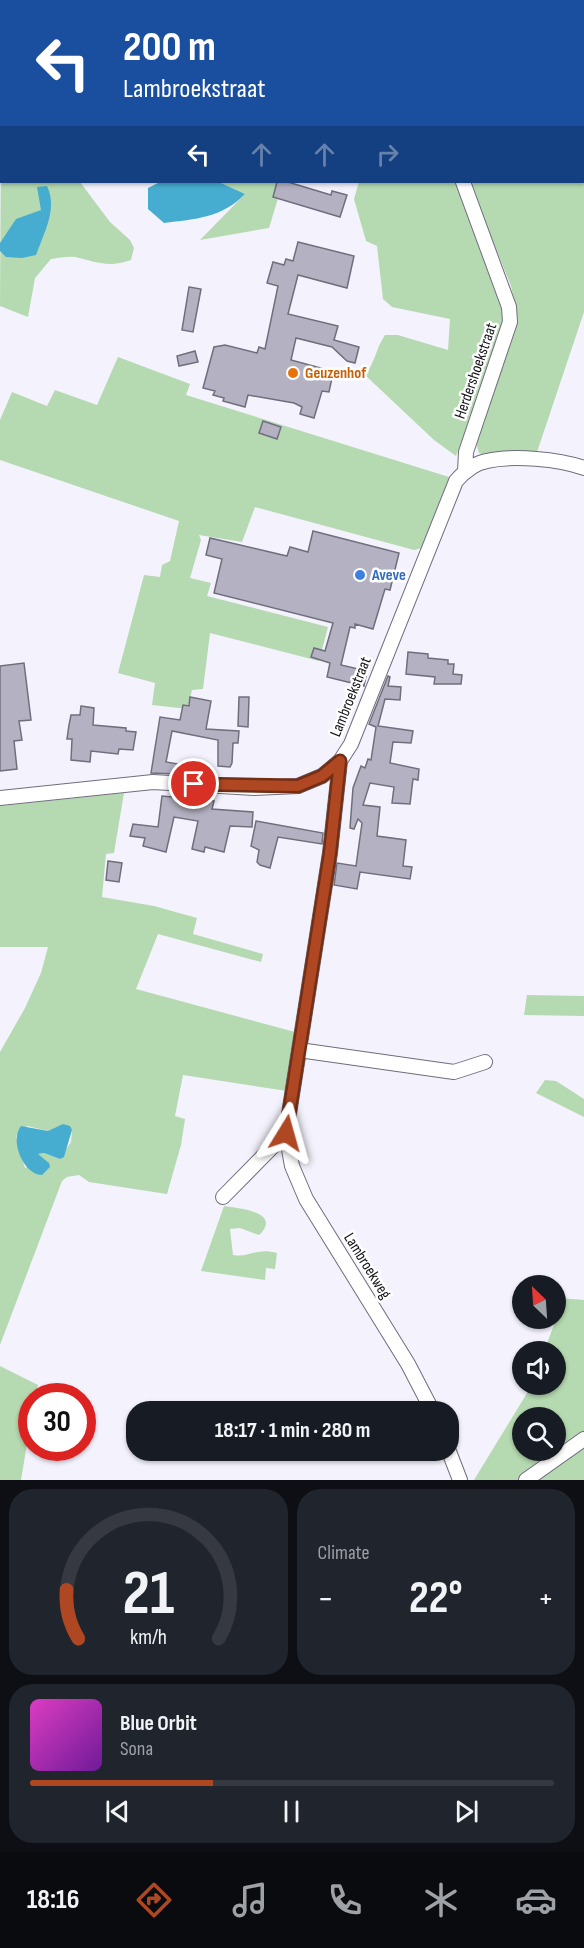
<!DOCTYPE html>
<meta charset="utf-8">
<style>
:root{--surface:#171b24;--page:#20242c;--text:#f1f3f6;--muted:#9ea1a6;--line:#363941;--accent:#af4822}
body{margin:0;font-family:"Sofia Sans Condensed",sans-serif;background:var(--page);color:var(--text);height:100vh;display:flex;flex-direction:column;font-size:22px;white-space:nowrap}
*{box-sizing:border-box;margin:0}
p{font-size:20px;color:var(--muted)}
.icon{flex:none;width:33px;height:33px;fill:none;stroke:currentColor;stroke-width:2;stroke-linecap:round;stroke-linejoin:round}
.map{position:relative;height:1480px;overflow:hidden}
.side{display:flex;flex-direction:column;gap:9px;padding:9px;background:#0d0f14;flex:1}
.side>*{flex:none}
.hud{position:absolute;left:0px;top:0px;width:585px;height:183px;box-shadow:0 2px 4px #0004;background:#1a4fa0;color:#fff;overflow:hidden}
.needle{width:39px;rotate:335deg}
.buttons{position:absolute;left:512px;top:1275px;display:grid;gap:12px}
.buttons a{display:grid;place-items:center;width:54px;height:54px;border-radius:50%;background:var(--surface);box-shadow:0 2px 4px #0004;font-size:30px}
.speed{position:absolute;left:18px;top:1383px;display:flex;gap:12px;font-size:30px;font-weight:700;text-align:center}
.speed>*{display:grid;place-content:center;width:78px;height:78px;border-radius:50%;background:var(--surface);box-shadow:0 2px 4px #0004;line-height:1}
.speed .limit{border:9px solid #d22;background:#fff;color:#111}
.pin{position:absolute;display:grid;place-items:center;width:51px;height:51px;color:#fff;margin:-26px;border:3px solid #fff;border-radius:50%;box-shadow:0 2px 6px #0007}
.me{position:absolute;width:66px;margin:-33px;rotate:8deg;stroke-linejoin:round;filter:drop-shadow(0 0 4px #0008)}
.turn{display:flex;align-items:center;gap:21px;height:126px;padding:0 24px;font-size:27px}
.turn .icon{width:78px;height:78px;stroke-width:2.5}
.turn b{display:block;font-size:42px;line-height:51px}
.lanes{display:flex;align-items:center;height:57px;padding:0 24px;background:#0003;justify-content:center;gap:30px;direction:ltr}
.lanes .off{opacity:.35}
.big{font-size:45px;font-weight:700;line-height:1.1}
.side .card{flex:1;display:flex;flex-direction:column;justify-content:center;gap:9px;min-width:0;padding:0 21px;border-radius:24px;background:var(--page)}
.side .dial{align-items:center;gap:0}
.dial svg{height:156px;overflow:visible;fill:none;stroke:var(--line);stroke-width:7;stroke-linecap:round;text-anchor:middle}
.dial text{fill:var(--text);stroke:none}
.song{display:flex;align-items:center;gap:18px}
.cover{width:72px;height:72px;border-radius:9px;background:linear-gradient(135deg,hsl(310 70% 55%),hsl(280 70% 35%))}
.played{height:6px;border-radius:3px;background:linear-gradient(90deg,var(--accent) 35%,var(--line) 35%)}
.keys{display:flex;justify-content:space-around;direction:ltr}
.heat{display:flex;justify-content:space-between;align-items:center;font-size:33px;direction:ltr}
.side .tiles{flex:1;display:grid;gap:9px;grid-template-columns:1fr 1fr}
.card:last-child{grid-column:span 2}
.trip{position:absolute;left:126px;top:1401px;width:333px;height:60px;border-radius:24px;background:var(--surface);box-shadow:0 2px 4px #0004;font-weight:700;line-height:60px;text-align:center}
.tabs{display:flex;height:96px;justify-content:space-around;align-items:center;background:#090b0e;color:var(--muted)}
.tabs .icon{width:42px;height:42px}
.tabs .selected{color:var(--accent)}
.tabs b{font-size:27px;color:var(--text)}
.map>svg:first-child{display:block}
.green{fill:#b5d9b0;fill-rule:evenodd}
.water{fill:#47add0}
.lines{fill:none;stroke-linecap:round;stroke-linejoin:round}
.stream{stroke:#47add0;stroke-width:4}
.building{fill:#b4b2c2;stroke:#706e7d;stroke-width:1.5}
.minor-casing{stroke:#6f6d7c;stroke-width:16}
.minor{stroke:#fff;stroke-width:14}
.route-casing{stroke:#722f16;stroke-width:15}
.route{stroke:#af4822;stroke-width:10}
.food-dot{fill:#e8710a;stroke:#fff;stroke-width:2}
.shop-dot{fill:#3f7fe0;stroke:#fff;stroke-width:2}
.labels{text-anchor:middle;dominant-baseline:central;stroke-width:5;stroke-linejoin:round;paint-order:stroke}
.street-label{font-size:16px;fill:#131218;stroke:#fff}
.food-label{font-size:16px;font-weight:bold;fill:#c56008;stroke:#fff;text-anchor:start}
.shop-label{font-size:16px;font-weight:bold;fill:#366cbe;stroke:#fff;text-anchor:start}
</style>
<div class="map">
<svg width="584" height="1480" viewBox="0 0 584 1480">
<rect width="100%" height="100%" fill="#f4f3fd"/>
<path class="green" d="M76 0H323L75 2Z
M1 138 2 182H80L110 222 130 240 134 248 131 260C108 268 97 262 75 257 68 256 59 258 51 259L35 278 28 317 0 306Z
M584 169V312L537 452 485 455 479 453 476 443 518 319 511 286 469 182H584Z
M219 182H283L269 228 200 240 245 194Z
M359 182H457L503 300 505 317 479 398 456 456 434 440 365 375C375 363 376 348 385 335H398L448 350 450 319 392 307 383 299 377 246 366 241 354 199Z
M118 357 190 384 186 395 449 477 422 548 414 550 255 507 242 542 199 535 201 540 190 578 211 583 207 596 328 627 319 661 210 633 203 689 192 690 188 709 152 705 155 683 118 673 144 575 160 577 162 565 170 561 179 521 0 460V420L12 392 47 406 55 390 97 405Z
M124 793 114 853 106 854 102 897 154 906 197 918 193 934 263 954 261 962 158 934 136 989 295 1032 287 1091 183 1075 175 1116 185 1119 181 1145 167 1194 89 1182 79 1175 67 1177 62 1181 0 1345V1052L25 1008 41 973 48 947H0V806ZM27 1126 48 1131 72 1130 71 1142 60 1159 44 1153 37 1154 41 1159 25 1168 16 1136Z
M527 995 584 996V1016L524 1015Z
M545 1080 556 1081 584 1099V1117L536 1093Z
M224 1206C238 1208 283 1212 259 1235L240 1228 230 1229 233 1255C250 1258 256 1247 277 1253L275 1269 266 1268 265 1280 201 1271Z
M559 1298 584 1300V1435L519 1480H474L532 1385 555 1384V1352L544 1351 554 1325ZM522 1418H555V1450H522Z
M0 1366 38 1385 36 1396H32L31 1420 21 1480H0Z
M584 1445V1480H535Z"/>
<path class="water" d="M160 182H219L245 194C222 218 195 219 164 223L148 209V188Z
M47 186C58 209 44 232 36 255L22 258 6 257 0 251V243L16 219 41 210 37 187Z
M63 1124 70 1126 72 1130 64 1157 60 1159 44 1153 38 1154 49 1163 50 1167 42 1175C24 1175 9 1141 21 1126L48 1131Z"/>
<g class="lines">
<path class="stream" d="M463 2 464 0"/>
</g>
<path class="building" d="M277 182H288L331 195 332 191 347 195 340 217 273 197Z
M298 242 354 256 347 288 298 275 288 314 338 326 334 340 359 347 355 363 347 361 332 347 296 338 291 360 328 370 326 376 332 378 329 392 322 391 314 418 300 414 302 407 294 403 248 395 245 407 223 401 224 398 213 395 215 391 203 388 214 347 225 345 257 353 259 347 265 349 278 286 267 283 273 262 284 265 286 259 293 261Z
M189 287 201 289 193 332 182 330Z
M195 351 198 362 179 366 177 356Z
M263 421 281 427 277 439 259 433Z
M313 531 399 553 390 590 385 589 373 629 355 624V628L350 627 341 665 367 671 364 686 327 677 330 663 311 657 314 648 325 651 333 623 214 593 222 559 206 555 210 538 287 556 290 547 308 552Z
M408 652 428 654V658L448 660V664H454L453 674 462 675 461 684H434L435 677 406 674Z
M24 663 31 720 19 721 22 740 14 741 17 769 0 771V666Z
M388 676 390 677 388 686 401 687 400 700 385 699 378 726 413 731 411 743 393 742 390 763 419 769 418 780 413 779 410 804 392 803 394 787 370 783 363 805 380 807 377 836 406 840 403 866 412 867 410 879 360 872 357 889 334 885 337 863 356 866 362 823 358 819 354 829 350 828 353 788 361 766 365 768 368 759 371 760 376 727 369 724Z
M190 697 211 701 206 729 239 731 238 743H233L232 763 230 767 218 766V740L172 731 166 762 178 764 176 774 151 773 160 717 180 720 183 705 189 706Z
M239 697H249L248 727 238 726Z
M81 706 94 708 93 725 126 728V731L136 732 133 750 119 749 118 754 91 751 90 762 71 760 72 739H67L69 725 71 715H80Z
M162 796 214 801 212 809 253 812 252 827 230 826 224 852 205 847 204 852 192 849 198 821 174 817 166 852 143 846 145 838 130 836 133 824 158 827Z
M256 821 323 833 322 844 278 837 270 868 260 865 257 862 259 850 251 846Z
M108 861 122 863 119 882 106 880Z"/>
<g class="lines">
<defs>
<path id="minor" d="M83 2 84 0
M451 2 452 0
M0 160 2 157
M463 182 509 307 510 322 466 452 465 471
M340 761 330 853 286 1133 292 1166 306 1199 408 1364 433 1412
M0 798 153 782 254 788 298 786 322 776 340 761 351 744 456 481C464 472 474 463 487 461 513 455 559 459 584 468
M299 1050 454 1072 485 1062
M223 1197 286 1133
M448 1449 460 1480
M526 1480 584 1439"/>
</defs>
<use href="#minor" class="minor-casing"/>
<use href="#minor" class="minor"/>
</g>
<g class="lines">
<defs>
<path id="route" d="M194 784 298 786 322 776 340 761 330 853 286 1133"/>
</defs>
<use href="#route" class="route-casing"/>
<use href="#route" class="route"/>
</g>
<circle class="food-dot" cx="293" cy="373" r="6"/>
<circle class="shop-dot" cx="360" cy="575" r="6"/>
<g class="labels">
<g class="street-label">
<text transform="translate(476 371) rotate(-71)">Herdershoekstraat</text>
<text transform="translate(351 697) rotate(-68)">Lambroekstraat</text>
<text transform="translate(367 1266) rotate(58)">Lambroekweg</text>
</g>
<g class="food-label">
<text x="305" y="373">Geuzenhof</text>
</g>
<g class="shop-label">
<text x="372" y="575">Aveve</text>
</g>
</g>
</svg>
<div class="buttons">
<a><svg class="needle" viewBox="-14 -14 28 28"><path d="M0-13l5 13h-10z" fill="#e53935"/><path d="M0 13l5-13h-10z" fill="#9ea1a6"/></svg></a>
<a><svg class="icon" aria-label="sound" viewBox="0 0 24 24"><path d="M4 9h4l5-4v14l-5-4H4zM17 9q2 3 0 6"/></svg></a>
<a><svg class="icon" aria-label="search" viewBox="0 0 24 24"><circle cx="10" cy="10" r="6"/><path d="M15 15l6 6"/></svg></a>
</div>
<div class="speed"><div class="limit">30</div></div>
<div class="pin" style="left:194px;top:784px;background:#d93025"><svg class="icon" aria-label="arrive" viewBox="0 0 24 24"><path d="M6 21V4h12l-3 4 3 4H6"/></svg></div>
<svg class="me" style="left:286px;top:1133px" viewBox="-20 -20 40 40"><path d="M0-17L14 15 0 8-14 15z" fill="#af4822" stroke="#fff" stroke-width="4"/></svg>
<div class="trip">18:17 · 1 min · 280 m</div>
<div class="hud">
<div class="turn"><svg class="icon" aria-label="left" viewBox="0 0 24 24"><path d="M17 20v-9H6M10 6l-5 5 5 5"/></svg><div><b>200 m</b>Lambroekstraat</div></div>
<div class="lanes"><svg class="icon" aria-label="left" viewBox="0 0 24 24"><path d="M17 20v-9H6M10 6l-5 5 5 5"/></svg><svg class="icon off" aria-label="ahead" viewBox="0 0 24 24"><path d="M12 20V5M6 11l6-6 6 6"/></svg><svg class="icon off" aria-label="ahead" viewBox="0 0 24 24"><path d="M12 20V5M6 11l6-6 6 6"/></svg><svg class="icon off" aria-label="right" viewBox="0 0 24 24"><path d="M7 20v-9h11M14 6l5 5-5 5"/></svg></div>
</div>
</div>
<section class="side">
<div class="tiles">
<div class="card dial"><svg viewBox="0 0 100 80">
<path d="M14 69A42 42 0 1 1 86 69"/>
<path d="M14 69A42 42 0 0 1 8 44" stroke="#af4822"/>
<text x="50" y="56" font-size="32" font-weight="700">21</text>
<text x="50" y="72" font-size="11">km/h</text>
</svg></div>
<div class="card"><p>Climate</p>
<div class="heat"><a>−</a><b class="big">22°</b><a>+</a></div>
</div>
<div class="card">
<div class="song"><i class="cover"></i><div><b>Blue Orbit</b><p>Sona</p></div></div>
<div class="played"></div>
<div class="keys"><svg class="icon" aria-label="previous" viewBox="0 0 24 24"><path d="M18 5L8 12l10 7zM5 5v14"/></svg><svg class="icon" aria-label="pause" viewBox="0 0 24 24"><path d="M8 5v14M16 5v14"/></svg><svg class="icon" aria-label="next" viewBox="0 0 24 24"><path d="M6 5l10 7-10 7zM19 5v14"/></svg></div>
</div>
</div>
</section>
<nav class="tabs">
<b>18:16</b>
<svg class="icon selected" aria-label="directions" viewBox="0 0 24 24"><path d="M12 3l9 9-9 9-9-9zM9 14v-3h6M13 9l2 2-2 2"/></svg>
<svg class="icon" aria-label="music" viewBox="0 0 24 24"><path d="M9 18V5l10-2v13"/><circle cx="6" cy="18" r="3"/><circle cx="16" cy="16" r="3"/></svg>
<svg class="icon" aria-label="phone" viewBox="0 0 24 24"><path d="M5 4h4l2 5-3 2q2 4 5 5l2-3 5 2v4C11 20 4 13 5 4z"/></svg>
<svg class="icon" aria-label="climate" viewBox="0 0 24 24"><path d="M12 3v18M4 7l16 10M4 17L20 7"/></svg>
<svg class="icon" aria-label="car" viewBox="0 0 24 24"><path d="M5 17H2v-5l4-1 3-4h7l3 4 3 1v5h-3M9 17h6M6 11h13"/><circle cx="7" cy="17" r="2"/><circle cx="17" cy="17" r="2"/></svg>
</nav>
